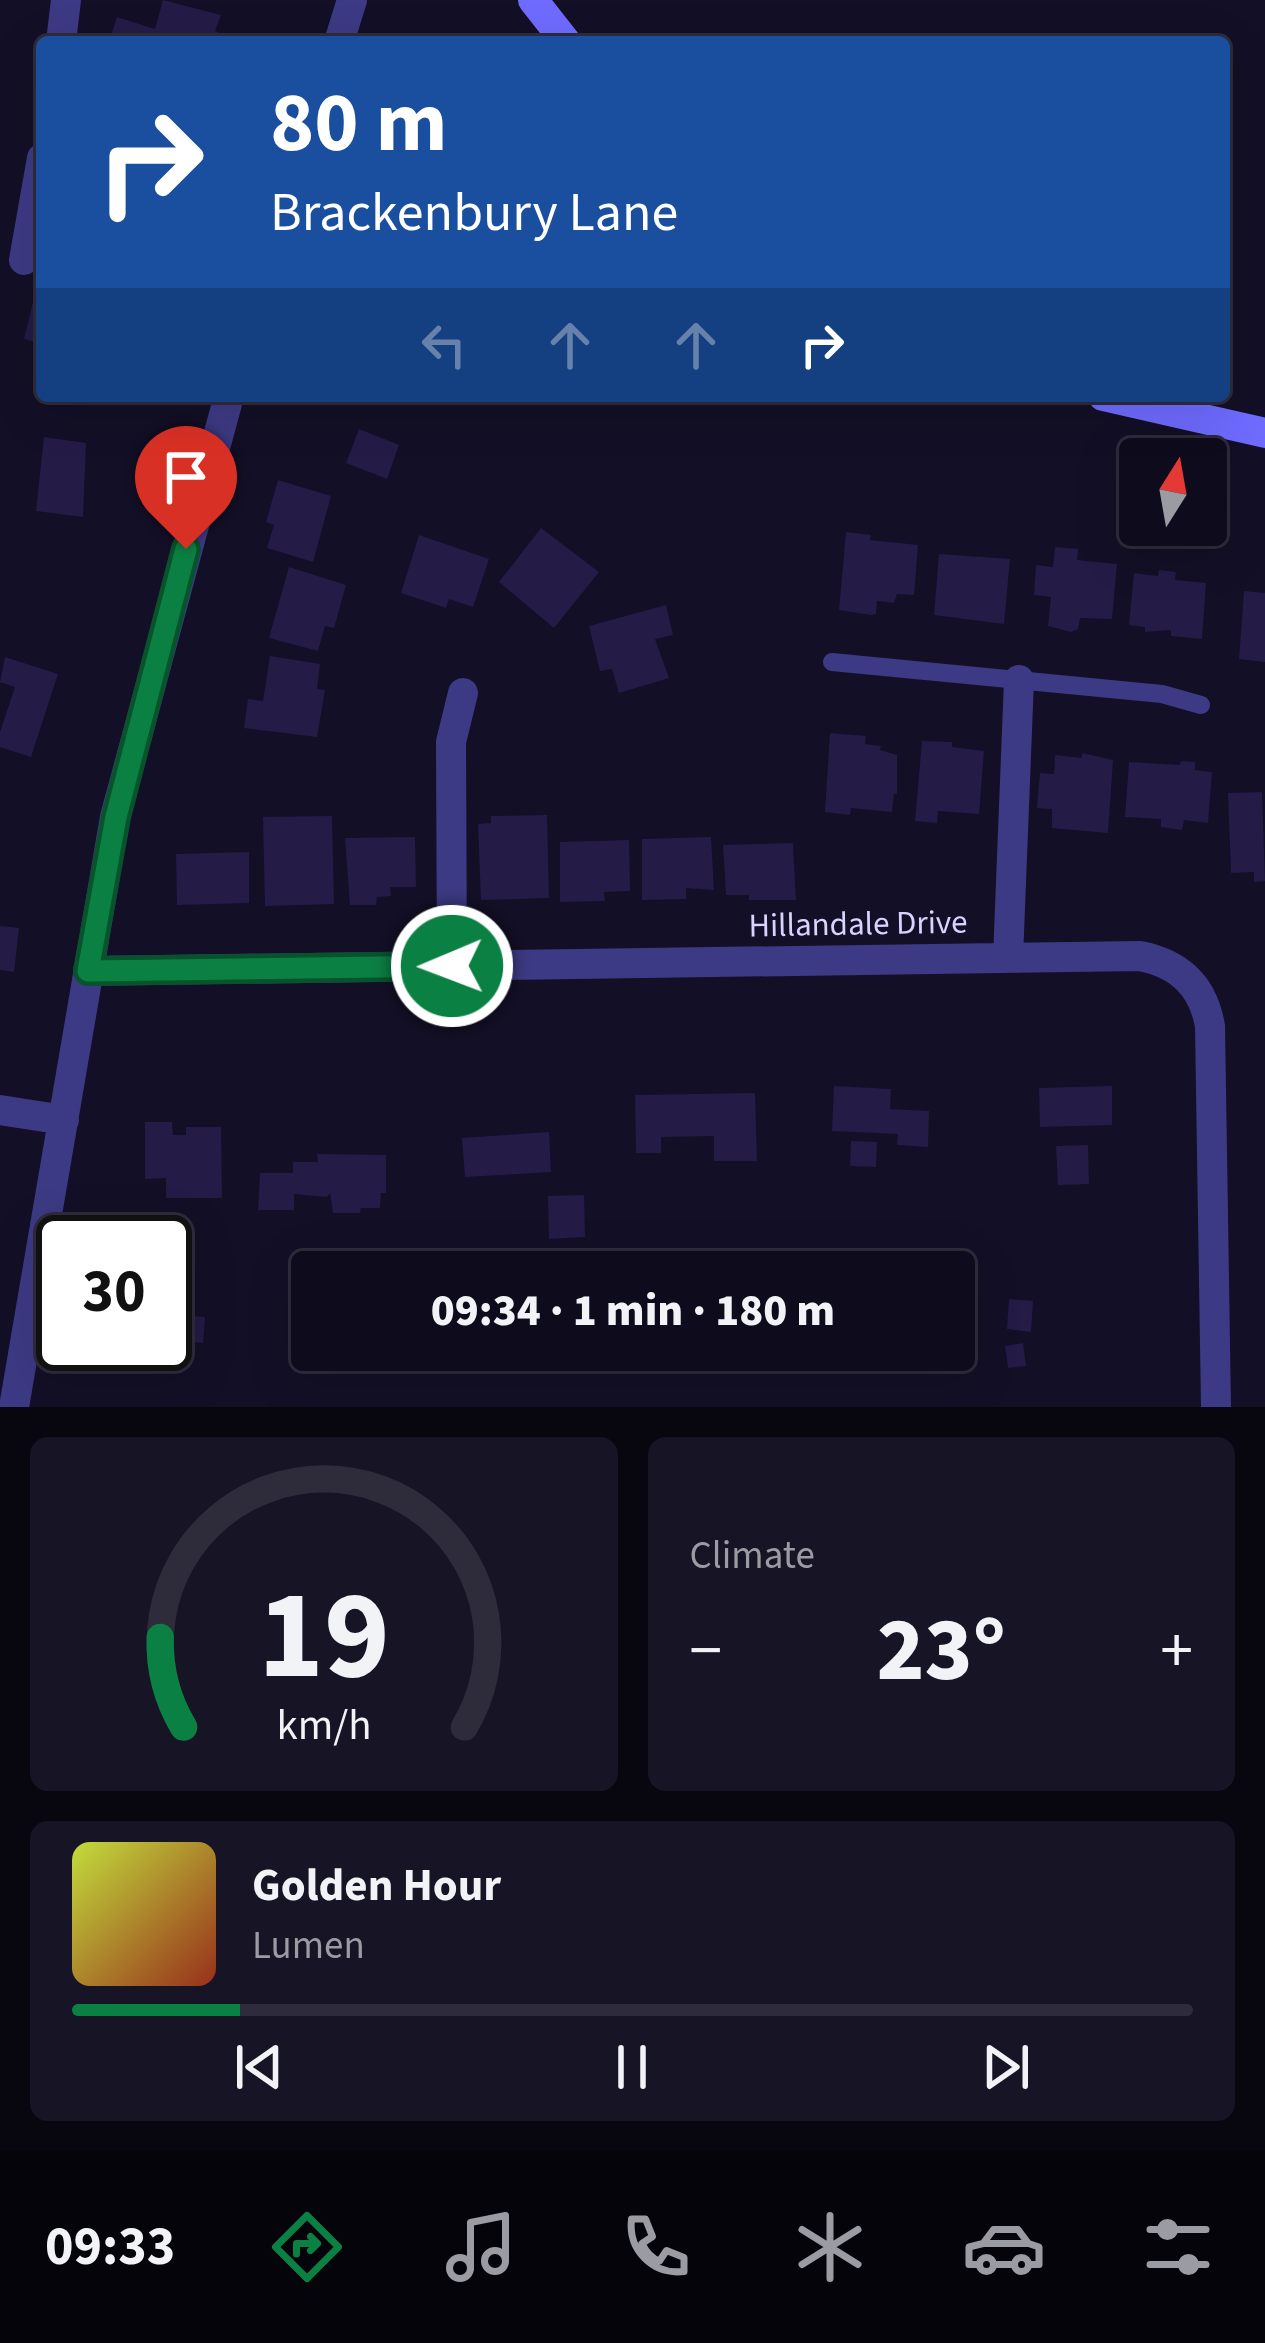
<!DOCTYPE html>
<meta charset="utf-8">
<style>
:root{--surface:#0e0b1c;--page:#171425;--text:#f1f3f6;--muted:#9b9ba3;--line:#2e2b3b;--accent:#0b8043}
body{margin:0;font-family:"Source Sans 3",sans-serif;background:var(--page);color:var(--text);height:100vh;display:flex;flex-direction:column;font-size:45px;white-space:nowrap}
*{box-sizing:border-box;margin:0}
p{font-size:39px;color:var(--muted)}
.icon{flex:none;width:66px;height:66px;fill:none;stroke:currentColor;stroke-width:2;stroke-linecap:round;stroke-linejoin:round}
.map{position:relative;height:1407px;overflow:hidden}
.details{display:flex;flex-direction:column;gap:30px;padding:30px;background:#08060f;flex:1}
.details>*{flex:none}
.banner{position:absolute;left:36px;top:36px;width:1194px;height:366px;border-radius:12px;box-shadow:0 12px 48px #0002,0 0 0 3px var(--line);background:#1a4fa0;color:#fff;overflow:hidden}
.needle{width:78px;rotate:11deg}
.controls{position:absolute;left:1119px;top:438px;display:grid;gap:24px}
.controls a{display:grid;place-items:center;width:108px;height:108px;border-radius:12px;background:var(--surface);box-shadow:0 12px 48px #0002,0 0 0 3px var(--line);font-size:60px}
.speed{position:absolute;left:36px;top:1215px;display:flex;gap:24px;font-size:60px;font-weight:700;text-align:center}
.speed>*{display:grid;place-content:center;width:156px;height:156px;border-radius:50%;background:var(--surface);box-shadow:0 12px 48px #0002,0 0 0 3px var(--line);line-height:1}
.speed .limit{border:6px solid #111;border-radius:18px;background:#fff;color:#111}
.pin{position:absolute;display:grid;place-items:center;width:102px;height:102px;color:#fff;margin:-123px -51px;border-radius:50% 50% 50% 0;rotate:-45deg;box-shadow:0 0 12px #0007}
.pin .icon{rotate:45deg}
.me{position:absolute;width:132px;margin:-66px;rotate:269deg;stroke-linejoin:round;filter:drop-shadow(0 0 9px #0008)}
.turn{display:flex;align-items:center;gap:42px;height:252px;padding:0 36px;font-size:54px}
.turn .icon{width:156px;height:156px;stroke-width:2.5}
.turn b{display:block;font-size:84px;line-height:102px}
.lanes{display:flex;align-items:center;height:114px;padding:0 36px;background:#0003;justify-content:center;gap:60px;direction:ltr}
.lanes .off{opacity:.35}
.big{font-size:90px;font-weight:800;line-height:1.1}
.details .widget{flex:1;display:flex;flex-direction:column;justify-content:center;gap:18px;min-width:0;padding:0 42px;border-radius:18px;background:var(--page)}
.details .dial{align-items:center;gap:0}
.dial svg{height:312px;overflow:visible;fill:none;stroke:var(--line);stroke-width:7;stroke-linecap:round;text-anchor:middle}
.dial text{fill:var(--text);stroke:none}
.song{display:flex;align-items:center;gap:36px}
.cover{width:144px;height:144px;border-radius:18px;background:linear-gradient(135deg,hsl(70 70% 55%),hsl(10 70% 35%))}
.played{height:12px;border-radius:6px;background:linear-gradient(90deg,var(--accent) 15%,var(--line) 15%)}
.keys{display:flex;justify-content:space-around;direction:ltr}
.heat{display:flex;justify-content:space-between;align-items:center;font-size:66px;direction:ltr}
.details .tiles{flex:1;display:grid;gap:30px;grid-template-columns:1fr 1fr}
.widget:last-child{grid-column:span 2}
.trip{position:absolute;left:291px;top:1251px;width:684px;height:120px;border-radius:12px;background:var(--surface);box-shadow:0 12px 48px #0002,0 0 0 3px var(--line);font-weight:800;line-height:120px;text-align:center}
.tab-bar{display:flex;height:192px;justify-content:space-around;align-items:center;background:#06040b;color:var(--muted)}
.tab-bar .icon{width:84px;height:84px}
.tab-bar .selected{color:var(--accent)}
.tab-bar b{font-size:54px;color:var(--text)}
.map>svg:first-child{display:block}
.building{fill:#241b47}
.lines{fill:none;stroke-linecap:round;stroke-linejoin:round}
.lane{stroke:#3d3a85;stroke-width:18}
.street{stroke:#3d3a85;stroke-width:30}
.secondary{stroke:#6f6bff;stroke-width:30}
.route-casing{stroke:#07532c;stroke-width:30}
.route{stroke:#0b8043;stroke-width:21}
.labels{text-anchor:middle;dominant-baseline:central;stroke-width:12;stroke-linejoin:round;paint-order:stroke}
.street-label{font-size:33px;fill:#d9d4ff;stroke:#130f26}
</style>
<div class="map">
<svg width="1265" height="1407" viewBox="0 0 1265 1407">
<rect width="100%" height="100%" fill="#130f26"/>
<path class="building" d="M163 0 221 15 215 31 222 34 219 42H109L117 17 155 29Z
M33 302 42 305V344L24 339Z
M359 429 399 445 387 479 346 463Z
M44 437 86 443 83 517 36 511Z
M278 480 331 496 313 562 267 548 274 525 266 522Z
M541 528 599 572 554 628 499 582Z
M846 532 871 535 870 540 918 545 914 595 897 594 894 603 877 601 876 614 871 615 839 610Z
M419 535 489 559 473 607 449 599 446 608 401 593Z
M1055 547 1078 549 1077 560 1117 564 1112 619 1080 618 1078 629 1071 632 1048 626 1051 597 1034 595 1036 565 1053 567Z
M939 554 1010 559 1004 624 934 615Z
M289 567 346 585 334 628 325 626 318 651 269 638Z
M1159 570 1176 572 1175 580 1206 583 1202 639 1171 636V630L1145 632V627L1129 625 1134 573 1158 576Z
M1244 591 1265 593V662L1239 659Z
M666 605 673 635 655 639 669 678 619 693 612 669 600 671 589 626Z
M270 656 320 664 317 689 325 690 317 737 244 728 248 699 263 701Z
M5 657 58 674 31 757 0 747V732L15 687 0 682Z
M830 733 866 736 865 744 881 746 880 750 897 755V794H894L892 812 851 808 850 815 825 812Z
M922 741 952 742V747L984 751 979 814 938 811 937 823 915 821Z
M1082 753 1113 760 1108 833 1052 828V809L1037 808 1040 773 1054 774 1055 755 1082 758Z
M1181 761 1195 762V770L1212 772 1208 823 1184 820 1182 830 1161 827V819L1125 817 1129 762 1180 765Z
M1262 792 1265 881 1254 882V872L1231 873 1228 793Z
M547 815 549 898 481 900 478 824 491 823V816Z
M332 816 334 904 265 906 263 817Z
M415 837 416 887H390L391 896 377 897 376 905H350L345 838Z
M711 837 714 890 686 888V899L642 900V839Z
M629 840 630 891 604 892 605 901 560 902V842Z
M793 843 796 900H749V895H726L723 845Z
M249 852V903L177 905 176 854Z
M0 926 19 928 14 972 0 970Z
M834 1086 891 1089 890 1109 929 1111 928 1147 897 1145 898 1134 832 1131Z
M1112 1086V1125L1040 1127 1039 1088Z
M755 1093 757 1161H714V1136L661 1137V1153H636L635 1095Z
M145 1122H172L173 1135H186V1127H221L222 1198H166V1178L145 1179Z
M549 1132 551 1172 465 1177 462 1138Z
M851 1141 877 1142 876 1167 850 1166Z
M1088 1145 1089 1184 1058 1185 1056 1146Z
M317 1154 386 1155V1193H381L380 1208H361L360 1213H333L330 1193 327 1197 294 1194V1210H258L260 1173H293V1162H318Z
M584 1195 585 1237 549 1239 548 1196Z
M1009 1299 1033 1301 1031 1332 1007 1329Z
M182 1315 205 1317 203 1343 179 1341Z
M1023 1343 1026 1366 1008 1368 1005 1346Z"/>
<g class="lines">
<path class="lane" d="M832 662 1162 694 1201 705"/>
<path class="street" d="M61 42 66 0
M339 42 352 0
M24 260 42 158
M1008 958 1019 680
M452 966 451 742 463 693
M88 971 1140 956C1180 964 1203 986 1210 1026L1216 1407
M0 1110 64 1120
M14 1407 115 817 229 396"/>
<path class="secondary" d="M533 0 566 42
M1103 396 1265 433"/>
</g>
<g class="lines">
<defs>
<path id="route" d="M186 549 116 817 88 971 452 966"/>
</defs>
<use href="#route" class="route-casing"/>
<use href="#route" class="route"/>
</g>
<g class="labels">
<g class="street-label">
<text transform="translate(858 924) rotate(-1)">Hillandale Drive</text>
</g>
</g>
</svg>
<div class="controls">
<a><svg class="needle" viewBox="-14 -14 28 28"><path d="M0-13l5 13h-10z" fill="#e53935"/><path d="M0 13l5-13h-10z" fill="#9b9ba3"/></svg></a>
</div>
<div class="speed"><div class="limit">30</div></div>
<div class="pin" style="left:186px;top:549px;background:#d93025"><svg class="icon" aria-label="arrive" viewBox="0 0 24 24"><path d="M6 21V4h12l-3 4 3 4H6"/></svg></div>
<svg class="me" style="left:452px;top:966px" viewBox="-20 -20 40 40"><circle r="17" fill="#0b8043" stroke="#fff" stroke-width="3"/><path d="M0-11L8 9 0 5-8 9z" fill="#fff"/></svg>
<div class="trip">09:34 · 1 min · 180 m</div>
<div class="banner">
<div class="turn"><svg class="icon" aria-label="right" viewBox="0 0 24 24"><path d="M7 20v-9h11M14 6l5 5-5 5"/></svg><div><b>80 m</b>Brackenbury Lane</div></div>
<div class="lanes"><svg class="icon off" aria-label="left" viewBox="0 0 24 24"><path d="M17 20v-9H6M10 6l-5 5 5 5"/></svg><svg class="icon off" aria-label="ahead" viewBox="0 0 24 24"><path d="M12 20V5M6 11l6-6 6 6"/></svg><svg class="icon off" aria-label="ahead" viewBox="0 0 24 24"><path d="M12 20V5M6 11l6-6 6 6"/></svg><svg class="icon" aria-label="right" viewBox="0 0 24 24"><path d="M7 20v-9h11M14 6l5 5-5 5"/></svg></div>
</div>
</div>
<section class="details">
<div class="tiles">
<div class="widget dial"><svg viewBox="0 0 100 80">
<path d="M14 69A42 42 0 1 1 86 69"/>
<path d="M14 69A42 42 0 0 1 8 46" stroke="#0b8043"/>
<text x="50" y="56" font-size="32" font-weight="700">19</text>
<text x="50" y="72" font-size="11">km/h</text>
</svg></div>
<div class="widget"><p>Climate</p>
<div class="heat"><a>−</a><b class="big">23°</b><a>+</a></div>
</div>
<div class="widget">
<div class="song"><i class="cover"></i><div><b>Golden Hour</b><p>Lumen</p></div></div>
<div class="played"></div>
<div class="keys"><svg class="icon" aria-label="previous" viewBox="0 0 24 24"><path d="M18 5L8 12l10 7zM5 5v14"/></svg><svg class="icon" aria-label="pause" viewBox="0 0 24 24"><path d="M8 5v14M16 5v14"/></svg><svg class="icon" aria-label="next" viewBox="0 0 24 24"><path d="M6 5l10 7-10 7zM19 5v14"/></svg></div>
</div>
</div>
</section>
<nav class="tab-bar">
<b>09:33</b>
<svg class="icon selected" aria-label="directions" viewBox="0 0 24 24"><path d="M12 3l9 9-9 9-9-9zM9 14v-3h6M13 9l2 2-2 2"/></svg>
<svg class="icon" aria-label="music" viewBox="0 0 24 24"><path d="M9 18V5l10-2v13"/><circle cx="6" cy="18" r="3"/><circle cx="16" cy="16" r="3"/></svg>
<svg class="icon" aria-label="phone" viewBox="0 0 24 24"><path d="M5 4h4l2 5-3 2q2 4 5 5l2-3 5 2v4C11 20 4 13 5 4z"/></svg>
<svg class="icon" aria-label="climate" viewBox="0 0 24 24"><path d="M12 3v18M4 7l16 10M4 17L20 7"/></svg>
<svg class="icon" aria-label="car" viewBox="0 0 24 24"><path d="M5 17H2v-5l4-1 3-4h7l3 4 3 1v5h-3M9 17h6M6 11h13"/><circle cx="7" cy="17" r="2"/><circle cx="17" cy="17" r="2"/></svg>
<svg class="icon" aria-label="filters" viewBox="0 0 24 24"><path d="M4 7h16M4 17h16"/><circle cx="9" cy="7" r="2"/><circle cx="15" cy="17" r="2"/></svg>
</nav>
